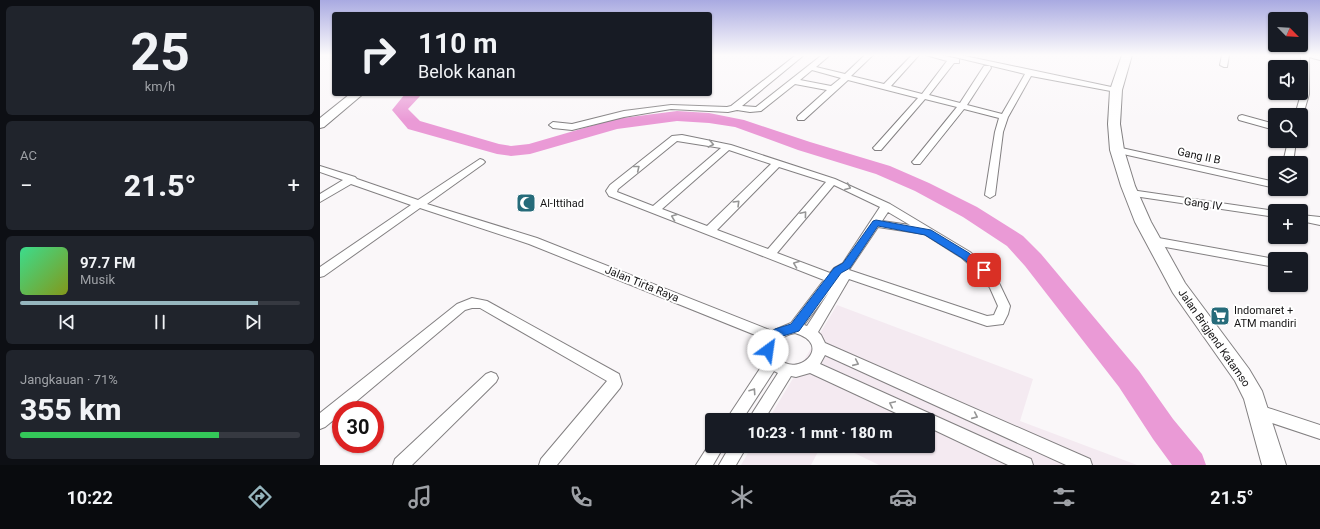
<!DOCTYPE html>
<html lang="id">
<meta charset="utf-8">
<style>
:root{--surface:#171b24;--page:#20242c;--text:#f1f3f6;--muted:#9ea1a6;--line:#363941;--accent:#96b6be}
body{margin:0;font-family:Roboto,sans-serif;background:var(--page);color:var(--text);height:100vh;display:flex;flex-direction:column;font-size:15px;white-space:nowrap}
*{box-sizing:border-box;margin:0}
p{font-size:13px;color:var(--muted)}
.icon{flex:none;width:22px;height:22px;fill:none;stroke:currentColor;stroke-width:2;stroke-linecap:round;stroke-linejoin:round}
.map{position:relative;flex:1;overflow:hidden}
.sheet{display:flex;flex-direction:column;gap:6px;padding:6px;background:#0d0f14;width:320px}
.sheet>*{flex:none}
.guide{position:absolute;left:12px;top:12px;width:380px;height:84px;border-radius:4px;box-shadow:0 1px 3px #0004;background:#171b24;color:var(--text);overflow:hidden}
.needle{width:26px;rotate:114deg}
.controls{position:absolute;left:948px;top:12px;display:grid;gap:8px}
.controls a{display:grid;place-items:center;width:40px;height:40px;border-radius:4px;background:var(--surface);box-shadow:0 1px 3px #0004;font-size:20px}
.speed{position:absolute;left:12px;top:401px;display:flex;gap:8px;font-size:20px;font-weight:700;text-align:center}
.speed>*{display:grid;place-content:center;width:52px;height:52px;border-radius:50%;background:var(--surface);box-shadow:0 1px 3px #0004;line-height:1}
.speed .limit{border:6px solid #d22;background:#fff;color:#111}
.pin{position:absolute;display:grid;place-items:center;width:34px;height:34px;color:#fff;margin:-17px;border-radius:8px;box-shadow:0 2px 6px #0006}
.me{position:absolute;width:44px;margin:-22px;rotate:31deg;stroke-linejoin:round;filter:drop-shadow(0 0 3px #0008)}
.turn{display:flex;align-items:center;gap:14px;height:84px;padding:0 20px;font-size:18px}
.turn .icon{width:52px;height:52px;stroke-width:2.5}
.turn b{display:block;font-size:28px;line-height:34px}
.big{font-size:30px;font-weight:800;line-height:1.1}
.sheet .widget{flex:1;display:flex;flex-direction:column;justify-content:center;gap:6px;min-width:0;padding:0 14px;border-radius:6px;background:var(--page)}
.sheet .dial{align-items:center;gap:0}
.dial b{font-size:52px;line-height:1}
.song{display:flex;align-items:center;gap:12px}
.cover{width:48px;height:48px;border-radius:6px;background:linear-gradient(135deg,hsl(150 70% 55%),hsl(70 70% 35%))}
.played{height:4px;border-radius:2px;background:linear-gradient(90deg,var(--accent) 85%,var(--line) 85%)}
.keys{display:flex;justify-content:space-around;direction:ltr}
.heat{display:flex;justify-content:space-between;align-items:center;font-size:22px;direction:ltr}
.charge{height:6px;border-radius:3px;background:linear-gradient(90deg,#34c759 71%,var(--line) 0)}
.trip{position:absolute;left:385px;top:413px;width:230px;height:40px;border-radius:4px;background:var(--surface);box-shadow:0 1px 3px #0004;font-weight:800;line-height:40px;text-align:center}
.menu{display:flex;height:64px;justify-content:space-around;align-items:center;background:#090b0e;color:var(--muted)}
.menu .icon{width:28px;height:28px}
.menu .on{color:var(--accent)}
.menu b{font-size:18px;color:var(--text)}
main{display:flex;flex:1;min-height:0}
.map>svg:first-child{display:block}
.built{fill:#f4eaf1}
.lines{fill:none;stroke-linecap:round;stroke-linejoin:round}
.river{fill:#ea9ad6;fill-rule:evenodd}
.street-casing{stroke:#838082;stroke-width:2}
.secondary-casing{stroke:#838082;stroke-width:2}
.street{fill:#fff;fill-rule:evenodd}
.secondary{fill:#fff;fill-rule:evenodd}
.oneway{stroke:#969696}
.route{fill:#1a73e8;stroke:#114b97}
.labels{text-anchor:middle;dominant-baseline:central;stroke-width:4;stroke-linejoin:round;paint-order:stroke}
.street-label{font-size:11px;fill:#161516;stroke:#fff}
.poi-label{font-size:11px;fill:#161516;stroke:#fff;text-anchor:start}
</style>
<main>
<section class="sheet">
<div class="widget dial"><b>25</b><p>km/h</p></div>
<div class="widget"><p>AC</p>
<div class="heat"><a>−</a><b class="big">21.5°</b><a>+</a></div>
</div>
<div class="widget">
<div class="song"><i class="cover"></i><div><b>97.7 FM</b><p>Musik</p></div></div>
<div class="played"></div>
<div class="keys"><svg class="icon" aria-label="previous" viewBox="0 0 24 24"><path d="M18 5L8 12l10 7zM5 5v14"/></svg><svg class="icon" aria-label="pause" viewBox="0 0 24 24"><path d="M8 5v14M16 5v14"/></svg><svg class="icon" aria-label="next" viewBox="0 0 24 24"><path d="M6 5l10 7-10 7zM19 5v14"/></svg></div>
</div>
<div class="widget"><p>Jangkauan · 71%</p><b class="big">355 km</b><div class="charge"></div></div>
</section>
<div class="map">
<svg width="1000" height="465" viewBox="0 0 1000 465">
<rect width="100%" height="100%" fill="#faf7f9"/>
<path class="built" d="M517 305 713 379 700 421 817 465H559L520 446H608V420H448Z
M432 446H501L491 465H421Z"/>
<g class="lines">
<path class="river" d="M85 94H102L88 109 100 121 179 144 191 146 209 144 295 119 357 111 389 113 424 120 490 142 570 166 609 183 657 207 703 236 721 254 819 371 853 419 882 454 886 465H852L833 439 799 387 705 266 687 246 643 217 595 191 556 174 478 150 415 127 389 123 357 121 297 129 210 154 191 156 177 154 88 129 72 110Z"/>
<defs>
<path id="street" d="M476 55H484L422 106 436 107 502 55H510L496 67 525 74 545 55H553L531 76 564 84 592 55H599L571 86 602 94 627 61 606 55H620L639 59V63H634L609 95 640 103 664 66H670L671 68 647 105 682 114 705 74 626 55H640L796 88 800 90 796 92 711 76 688 117 683 132 675 195 670 198 665 195 675 132 679 118 644 109 600 164H594L592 162 594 160 637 107 605 99 561 150H555L553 148 555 146 598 98 528 80 484 120H478L477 118 478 116 507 90 475 84 441 111 430 112 417 110 408 112 351 109 304 117 252 130 233 128 229 125 233 122 252 124 304 111 351 105 407 107 411 106ZM492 70 521 78 511 86 480 80Z
M902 55H909L907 67H904L900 65Z
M981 55 1000 56V60L989 57V94L983 115 981 117V115H975L981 94Z
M922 115 955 124V130L919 120 918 118 919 116Z
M362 135 411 145 515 179 570 204 650 252 667 267 679 283 690 306 688 314 683 324 667 326 529 279 498 332 501 335 505 343 770 459 772 465H746L505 355 500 364 711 459 713 465H688L608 427V420H591L490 373 476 377 471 376 444 420H428L458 373 454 371 422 420H406L445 361 441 349 445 339 209 244 100 208 4 276 0 277V267L91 205 31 184 0 202V194L23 180 0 172V166L35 177 37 179 98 200 160 159 163 160 165 162 163 164 107 204 217 238 452 331 471 323 504 280 289 196 286 191 290 185 352 136ZM357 141 401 148 333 206 297 192 298 189ZM409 150 451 164 387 226 342 209ZM459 167 506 182 448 249 397 230ZM514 185 560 207 523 263 514 268 510 273 457 253ZM568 212 590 225 562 221ZM558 227 604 234 642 258 659 273 670 288 678 306 674 315 667 316 529 270ZM509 292 487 326 484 325ZM475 333C515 345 476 379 459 358 447 346 463 335 475 333Z
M968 141H976L973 163H963Z
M797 147 955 182V188L794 152 792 150Z
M811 190 955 211H957H955V217L807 195 806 193 807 191Z
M981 215 1000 217V225L981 221Z
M833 237 955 259V267L829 244 827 241 829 238Z
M152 298 167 301 299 374 302 384 300 388 237 465H219L221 459 287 381 160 308H152L145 310 26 410H21V414L5 427 0 429V413L137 304Z
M171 372 176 374 178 378 176 382 92 465H73L75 459 166 374Z
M939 405 1000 425V439L934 417 932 412 934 407Z
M392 440V446H404L393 465H376Z
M410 446H427L416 465H399Z"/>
<path id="secondary" d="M802 55H812L802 90 800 124 804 150 815 186 831 222 865 283 929 369 942 391 966 465H942L924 399 915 381 853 293 815 222 801 186 790 150 788 124 790 90Z
M30 94H43L4 127 0 128V118Z"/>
</defs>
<use href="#street" class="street-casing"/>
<use href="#secondary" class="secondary-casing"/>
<use href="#street" class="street"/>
<use href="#secondary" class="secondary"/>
</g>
<defs><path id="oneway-chevron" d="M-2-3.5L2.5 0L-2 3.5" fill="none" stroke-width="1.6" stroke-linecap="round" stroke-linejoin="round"/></defs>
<g class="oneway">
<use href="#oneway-chevron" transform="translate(391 144) rotate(11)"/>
<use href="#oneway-chevron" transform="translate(317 168) rotate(-39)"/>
<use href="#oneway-chevron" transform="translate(528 187) rotate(22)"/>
<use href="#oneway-chevron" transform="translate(417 203) rotate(-45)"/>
<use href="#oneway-chevron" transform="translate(484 214) rotate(-50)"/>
<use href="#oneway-chevron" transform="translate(354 217) rotate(-159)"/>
<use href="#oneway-chevron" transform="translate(476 264) rotate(-159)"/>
<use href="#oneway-chevron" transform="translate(536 363) rotate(24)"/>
<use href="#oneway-chevron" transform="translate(433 391) rotate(-56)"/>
<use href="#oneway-chevron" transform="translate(572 404) rotate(-155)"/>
<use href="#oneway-chevron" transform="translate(655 416) rotate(24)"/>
</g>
<linearGradient id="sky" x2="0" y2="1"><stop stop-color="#a9aae1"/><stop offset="0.46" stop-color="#fdfbfc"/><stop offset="1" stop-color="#fdfbfc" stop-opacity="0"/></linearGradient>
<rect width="1000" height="120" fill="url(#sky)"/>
<path class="route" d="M556 220 611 230 649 253 668 270 664 273 660 272 642 258 605 235 558 226 530 268 521 273 479 331 463 336 458 340 452 353 448 354 444 353 442 350 449 334 455 329 471 324 514 268 523 263 553 221Z"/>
<defs>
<symbol id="mosque-square" viewBox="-11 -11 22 22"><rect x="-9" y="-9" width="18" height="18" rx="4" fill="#266b7a" stroke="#fff"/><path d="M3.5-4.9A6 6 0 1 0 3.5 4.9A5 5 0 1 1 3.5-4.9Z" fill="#fff"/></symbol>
<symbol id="supermarket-square" viewBox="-11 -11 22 22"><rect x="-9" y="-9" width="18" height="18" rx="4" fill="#266b7a" stroke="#fff"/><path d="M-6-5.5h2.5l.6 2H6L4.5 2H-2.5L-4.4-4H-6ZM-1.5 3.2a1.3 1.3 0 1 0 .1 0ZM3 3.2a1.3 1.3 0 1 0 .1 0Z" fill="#fff"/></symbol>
</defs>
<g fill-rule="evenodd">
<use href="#mosque-square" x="195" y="192" width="22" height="22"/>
<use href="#supermarket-square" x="889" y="305" width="22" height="22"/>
</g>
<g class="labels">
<g class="street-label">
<text transform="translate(879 156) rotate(12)">Gang II B</text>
<text transform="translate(883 204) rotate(8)">Gang IV</text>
<text transform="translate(322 284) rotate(22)">Jalan Tirta Raya</text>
<text transform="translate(894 338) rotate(55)">Jalan Brigjend Katamso</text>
</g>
<g class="poi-label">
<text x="220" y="203">Al-Ittihad</text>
<text x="914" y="310">Indomaret +<tspan x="914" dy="13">ATM mandiri</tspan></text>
</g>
</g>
</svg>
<div class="controls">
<a><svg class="needle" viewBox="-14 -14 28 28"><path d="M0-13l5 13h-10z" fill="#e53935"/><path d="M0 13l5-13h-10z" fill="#9ea1a6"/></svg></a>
<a><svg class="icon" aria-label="sound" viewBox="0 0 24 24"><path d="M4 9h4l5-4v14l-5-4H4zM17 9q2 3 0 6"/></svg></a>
<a><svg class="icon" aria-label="search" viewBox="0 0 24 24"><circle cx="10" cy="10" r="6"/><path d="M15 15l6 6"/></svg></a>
<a><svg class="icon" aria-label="layers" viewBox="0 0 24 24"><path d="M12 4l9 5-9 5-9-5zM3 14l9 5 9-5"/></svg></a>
<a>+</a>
<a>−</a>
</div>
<div class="speed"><div class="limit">30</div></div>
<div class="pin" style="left:664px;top:270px;background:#d93025"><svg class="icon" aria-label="arrive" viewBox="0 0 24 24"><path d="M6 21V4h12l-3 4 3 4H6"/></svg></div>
<svg class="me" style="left:448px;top:350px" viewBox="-20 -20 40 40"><circle r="19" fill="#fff"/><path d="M0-13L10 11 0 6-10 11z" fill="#1a73e8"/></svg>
<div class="trip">10:23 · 1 mnt · 180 m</div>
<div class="guide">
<div class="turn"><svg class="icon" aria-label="right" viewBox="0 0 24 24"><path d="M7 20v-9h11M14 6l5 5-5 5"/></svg><div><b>110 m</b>Belok kanan</div></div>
</div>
</div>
</main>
<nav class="menu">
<b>10:22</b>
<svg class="icon on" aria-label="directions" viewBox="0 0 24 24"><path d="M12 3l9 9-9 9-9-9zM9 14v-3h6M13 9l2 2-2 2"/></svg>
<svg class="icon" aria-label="music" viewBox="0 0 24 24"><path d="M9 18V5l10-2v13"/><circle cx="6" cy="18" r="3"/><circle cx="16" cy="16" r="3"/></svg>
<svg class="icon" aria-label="phone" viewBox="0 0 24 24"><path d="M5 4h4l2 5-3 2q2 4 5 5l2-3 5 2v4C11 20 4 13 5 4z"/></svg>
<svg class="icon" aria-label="climate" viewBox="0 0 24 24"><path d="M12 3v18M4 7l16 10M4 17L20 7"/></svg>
<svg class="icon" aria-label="car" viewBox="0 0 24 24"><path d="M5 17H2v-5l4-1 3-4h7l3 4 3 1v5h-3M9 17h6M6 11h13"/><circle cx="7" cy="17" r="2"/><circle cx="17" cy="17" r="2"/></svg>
<svg class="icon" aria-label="filters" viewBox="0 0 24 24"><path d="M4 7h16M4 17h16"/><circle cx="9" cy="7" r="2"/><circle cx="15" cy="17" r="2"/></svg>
<b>21.5°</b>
</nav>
